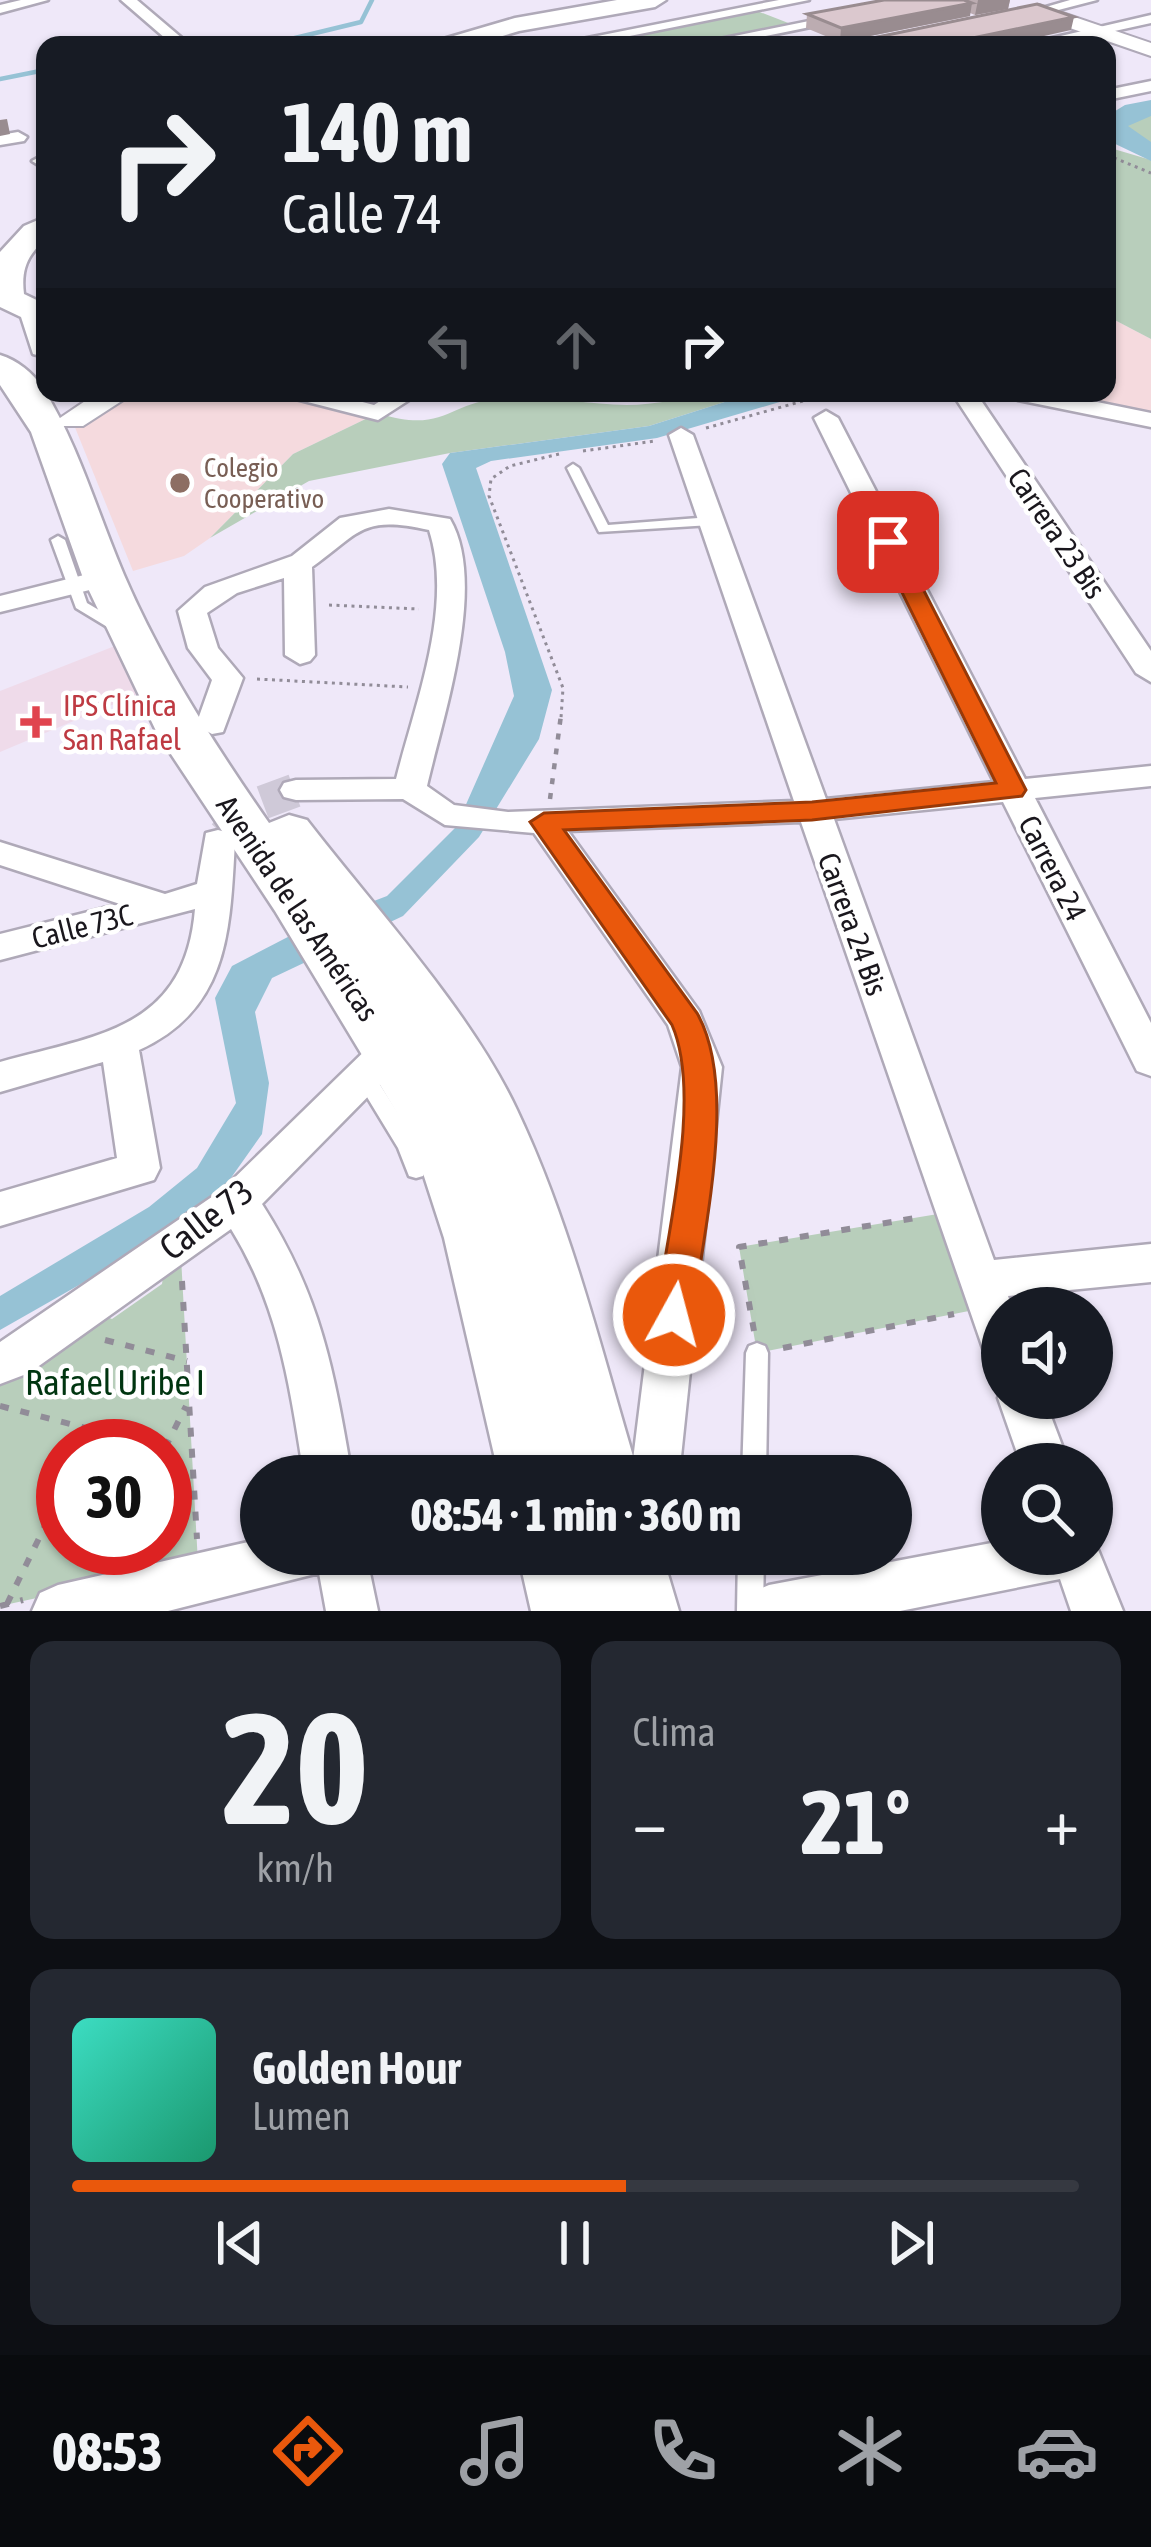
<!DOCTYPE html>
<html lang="es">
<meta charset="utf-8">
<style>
:root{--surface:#171b24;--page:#242831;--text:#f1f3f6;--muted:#9ea1a6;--line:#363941;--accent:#ea580c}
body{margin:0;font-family:"Asap Condensed",sans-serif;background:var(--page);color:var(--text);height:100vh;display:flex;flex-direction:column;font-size:45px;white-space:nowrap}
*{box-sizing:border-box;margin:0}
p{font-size:39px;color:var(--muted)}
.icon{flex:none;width:66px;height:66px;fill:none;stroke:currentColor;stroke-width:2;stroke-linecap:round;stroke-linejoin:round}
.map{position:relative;height:1611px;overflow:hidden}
.drawer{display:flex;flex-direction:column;gap:30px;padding:30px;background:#0d0f14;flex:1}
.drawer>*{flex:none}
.hud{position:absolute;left:36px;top:36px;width:1080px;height:366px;border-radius:24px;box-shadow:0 3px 9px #0004;background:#171b24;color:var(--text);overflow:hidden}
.controls{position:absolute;left:981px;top:1287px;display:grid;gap:24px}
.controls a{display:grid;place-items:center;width:132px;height:132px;border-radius:50%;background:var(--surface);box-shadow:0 3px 9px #0004;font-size:60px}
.speed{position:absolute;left:36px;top:1419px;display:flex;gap:24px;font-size:60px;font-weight:700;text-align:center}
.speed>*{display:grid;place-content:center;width:156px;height:156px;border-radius:50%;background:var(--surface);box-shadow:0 3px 9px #0004;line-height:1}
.speed .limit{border:18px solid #d22;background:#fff;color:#111}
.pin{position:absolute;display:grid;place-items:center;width:102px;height:102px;color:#fff;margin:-51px;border-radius:24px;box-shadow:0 6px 18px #0006}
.me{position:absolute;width:132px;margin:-66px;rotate:7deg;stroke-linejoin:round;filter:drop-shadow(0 0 9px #0008)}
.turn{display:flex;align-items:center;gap:42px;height:252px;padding:0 48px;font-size:54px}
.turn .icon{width:156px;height:156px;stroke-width:2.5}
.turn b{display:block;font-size:84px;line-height:102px}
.lanes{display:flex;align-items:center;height:114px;padding:0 48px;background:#0003;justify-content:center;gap:60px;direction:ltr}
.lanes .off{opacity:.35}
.big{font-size:90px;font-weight:800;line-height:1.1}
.drawer .widget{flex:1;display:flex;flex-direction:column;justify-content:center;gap:18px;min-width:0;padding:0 42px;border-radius:24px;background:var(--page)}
.drawer .dial{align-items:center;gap:0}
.dial b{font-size:156px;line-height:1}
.song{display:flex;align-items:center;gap:36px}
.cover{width:144px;height:144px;border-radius:18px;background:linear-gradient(135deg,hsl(170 70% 55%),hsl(160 70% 35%))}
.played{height:12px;border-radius:6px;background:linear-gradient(90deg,var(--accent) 55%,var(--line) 55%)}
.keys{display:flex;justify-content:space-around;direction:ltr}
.heat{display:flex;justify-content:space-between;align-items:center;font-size:66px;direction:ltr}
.drawer .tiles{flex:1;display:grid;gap:30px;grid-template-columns:1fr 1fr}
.widget:last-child{grid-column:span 2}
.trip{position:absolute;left:240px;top:1455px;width:672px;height:120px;border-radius:60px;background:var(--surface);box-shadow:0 3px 9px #0004;font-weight:800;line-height:120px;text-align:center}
.tab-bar{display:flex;height:192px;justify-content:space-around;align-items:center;background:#090b0e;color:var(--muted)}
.tab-bar .icon{width:84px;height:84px}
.tab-bar .current{color:var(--accent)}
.tab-bar b{font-size:54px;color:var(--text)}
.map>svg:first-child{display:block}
.education{fill:#f5dade}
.medical{fill:#efdbea}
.green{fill:#b8cebb;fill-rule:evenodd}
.water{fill:#96c2d5}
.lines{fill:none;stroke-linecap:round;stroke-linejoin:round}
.stream{stroke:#96c2d5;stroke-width:4.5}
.river{fill:#96c2d5;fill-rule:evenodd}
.minor-tunnel{stroke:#cfc9d8;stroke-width:34;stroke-dasharray:34 18;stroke-linecap:butt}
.service-casing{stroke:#afa9b8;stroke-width:5}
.minor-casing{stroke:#afa9b8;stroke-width:5}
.tertiary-casing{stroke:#afa9b8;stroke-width:4}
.primary-casing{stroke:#afa9b8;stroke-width:5}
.path-far2{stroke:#918c98;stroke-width:3;stroke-dasharray:3 4.5;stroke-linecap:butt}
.path-far1{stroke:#918c98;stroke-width:4.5;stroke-dasharray:6 9;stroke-linecap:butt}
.path{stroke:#918c98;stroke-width:6;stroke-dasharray:9 12;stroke-linecap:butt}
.service{fill:#fff;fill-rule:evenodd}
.minor{fill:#fff;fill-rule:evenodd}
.tertiary{fill:#fff;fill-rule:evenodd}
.primary{fill:#fff;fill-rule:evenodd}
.wall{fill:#bcacb1}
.shaded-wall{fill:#998c90}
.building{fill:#dbc8ce;stroke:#998c90;stroke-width:3}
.route{fill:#ea580c;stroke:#983908;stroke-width:3}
.education-dot{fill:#8d6e63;stroke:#fff;stroke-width:4.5}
.health-dot{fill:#e0444e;stroke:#fff;stroke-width:4.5}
.labels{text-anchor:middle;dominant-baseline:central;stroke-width:9;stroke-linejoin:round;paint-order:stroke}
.far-education-label{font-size:27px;fill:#785e54;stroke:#fff;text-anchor:start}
.street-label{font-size:30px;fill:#1a171d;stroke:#fff}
.health-label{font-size:30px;fill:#be3a42;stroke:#fff;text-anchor:start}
.near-street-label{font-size:36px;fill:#1a171d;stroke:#fff}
.near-park-label{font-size:36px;fill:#003510;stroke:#fff}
</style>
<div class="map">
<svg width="1151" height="1611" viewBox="0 0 1151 1611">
<rect width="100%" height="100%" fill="#efe8f9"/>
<path class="education" d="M1107 316 1151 339V420L1018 393H1107Z
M119 393H300L378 413 293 454 210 538 184 556 133 571 72 420Z"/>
<path class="medical" d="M125 642 145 691 0 752V691Z"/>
<path class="green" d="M752 9 796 26 698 45H560Z
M1151 112V153L1107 139 1108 121Z
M1107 147 1151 160V339L1107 316Z
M711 393H753L649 426 450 453 309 481 210 538 293 454 378 413C445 435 448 401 504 398 544 396 586 404 627 405 655 405 684 398 711 393Z
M956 1211 989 1307 757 1353 739 1247Z
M181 1257 198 1563 0 1606V1379L100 1314 112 1319 162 1284 164 1270ZM63 1446H165V1548H63Z"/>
<path class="water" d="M753 393H793L783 401 657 438 491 461 476 468 552 690 539 739 479 837 403 916 272 978 255 1012 269 1083 262 1134 221 1192 174 1231 0 1330V1296L149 1207 197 1168 236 1103 215 998 232 966 311 925 387 896 456 827 514 696 505 652 442 464 450 453 649 426Z"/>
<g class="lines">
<path class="stream" d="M266 45 361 22 372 0
M0 79 45 70"/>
<path class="river" d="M1151 100V116L1128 126 1151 142V161L1107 140V116L1125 105Z"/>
<path class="minor-tunnel" d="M224 836 253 806 296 790"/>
<defs>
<path id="service" d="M45 154V169L32 161Z
M573 464 579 468 608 525 711 517 718 521 711 525 599 532 567 468Z
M58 536 65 540 87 603 124 625 126 628 124 631H114L76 608 51 540Z
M363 1067 370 1069 415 1140 426 1170 423 1176 416 1178 409 1176 398 1148 353 1074 356 1069Z
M757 1343 765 1346 768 1353 766 1476H742L746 1353 749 1346Z
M738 1554H764L763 1611H737Z"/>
<path id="minor" d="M21 0H48L0 13V5Z
M121 0H137L190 45H173Z
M779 0H809L585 45H552Z
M913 0H943L722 45H690Z
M1070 0H1097L1039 15 1032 11Z
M1151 15V23L1051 45H1022Z
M1151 81V91L1107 100V90Z
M18 132 27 137 24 141 0 145V135Z
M288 393H328L374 405 392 393H420L378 420 292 398Z
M952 393H976L1151 651V682L1136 673Z
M1006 393H1053L1151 413V427L1018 400Z
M826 411 838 418 1025 779 1151 766V786L1035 798 1151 1023V1076L1137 1071 1132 1061 1003 802 834 819 994 1260 1151 1244V1282L1008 1296 1012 1308H1002V1363L986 1357 801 822 568 831 699 1011 722 1067 679 1476H631L682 1067 668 1025 534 833 445 825 403 799 296 800 284 797 280 790 284 783 296 780 396 779C415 703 454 607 429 530 361 515 361 532 312 567L315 655 310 661 300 664 285 655 284 578 237 593 207 613 218 648 243 678 223 732 212 734 196 725 212 680 188 648 178 611 205 587 292 556 340 518 389 509 450 519C488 584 443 716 427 786L454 805 508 812 794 801 669 435 681 428 693 435 826 799 994 782 814 418Z
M104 570 114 572 118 578 114 584 0 612V596Z
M218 830 230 833 235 841C230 928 230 1009 139 1050L160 1168 154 1180 0 1226V1192L117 1158 103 1062 0 1092V1062C97 1035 185 1030 195 909L0 960V934L120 904 0 865V842L165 894 197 884 206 833Z
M392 1033 406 1038 411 1048 406 1058 262 1204C321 1296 334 1371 352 1476H304C290 1387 279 1306 231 1229L29 1373 0 1384V1342L222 1190 378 1038Z
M1002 1388V1398H1044L1069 1464H1021L998 1398Z
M1092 1535 1123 1611H1071L1060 1579 900 1611H743L751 1593 769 1585 1002 1541V1554H1092Z
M261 1539V1554H366L378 1611H326L319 1573 168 1611H32L40 1593 58 1585Z"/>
<path id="tertiary" d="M1039 5 1151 43V56L1038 17 1021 20 1012 14Z
M97 393H134L83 426H61L57 420Z"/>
<path id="primary" d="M617 0H666L655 7 519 31 473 45H436L440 40 515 18Z
M45 217V240C27 255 21 270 24 294L45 304V357L33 354 21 317 0 307V252L24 226Z
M0 355C17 360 33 373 43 388 79 446 97 512 124 575 162 663 214 744 269 823L289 815 307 820C375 908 470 1010 517 1110 572 1226 602 1354 639 1476H499L444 1238 411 1136 275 911 157 733 83 578 31 432 0 385Z
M518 1554H662L679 1611H531Z"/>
</defs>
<use href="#service" class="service-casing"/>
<use href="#minor" class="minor-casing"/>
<use href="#tertiary" class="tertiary-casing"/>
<use href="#primary" class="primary-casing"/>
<path class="path-far2" d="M1107 155 1151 173
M706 428 803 401 811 393
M583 451 655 441
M559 454 510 466 491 479 489 496 563 688 561 718
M329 605 419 609
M257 679 408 687"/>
<path class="path-far1" d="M550 799 561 715"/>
<path class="path" d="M182 1281 197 1539
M754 1331 739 1247 922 1217
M105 1340 187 1361
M783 1348 954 1314
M0 1406 156 1446
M84 1446 92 1430
M165 1448 186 1406
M7 1604 63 1489
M0 1606 23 1600"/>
<use href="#service" class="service"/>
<use href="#minor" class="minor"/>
<use href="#tertiary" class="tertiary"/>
<use href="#primary" class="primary"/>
</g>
<path class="wall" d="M884 0H1010L1008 9 975 15 970 13V16L840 42 806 28 807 14Z"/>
<path class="shaded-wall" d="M978 0H1010L1008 9 975 15Z
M972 3 970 16 840 42 841 28Z
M1074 17 1071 30 1003 45H939Z
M7 119 10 134 0 136V120Z"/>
<path class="building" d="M884 0H964L972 3 841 28 807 14Z
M1037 4 1074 17 939 45H884L868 39Z"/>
<path class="route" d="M888 536 899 542 1026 790 1022 796 812 820 564 830 697 1013C739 1087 703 1230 693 1315L687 1326 674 1331 661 1326 656 1315C666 1237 703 1096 672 1025L530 822 544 813 812 802 996 783 877 542Z"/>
<circle class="education-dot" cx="180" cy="483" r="12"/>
<path class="health-dot" d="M30 704h12v12h12v12h-12v12h-12v-12h-12v-12h12z"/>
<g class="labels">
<g class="far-education-label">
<text x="204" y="467">Colegio<tspan x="204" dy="31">Cooperativo</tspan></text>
</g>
<g class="street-label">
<text transform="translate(1057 533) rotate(56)">Carrera 23 Bis</text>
<text transform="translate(1053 868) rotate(63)">Carrera 24</text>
<text transform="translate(298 908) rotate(56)">Avenida de las Américas</text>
<text transform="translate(853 924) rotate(70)">Carrera 24 Bis</text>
<text transform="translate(82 926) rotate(-14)">Calle 73C</text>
</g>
<g class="health-label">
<text x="63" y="705">IPS Clínica<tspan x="63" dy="34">San Rafael</tspan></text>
</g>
<g class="near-street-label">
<text transform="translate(206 1219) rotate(-38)">Calle 73</text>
</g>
<g class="near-park-label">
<text x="115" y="1382">Rafael Uribe I</text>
</g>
</g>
</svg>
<div class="controls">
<a><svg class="icon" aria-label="sound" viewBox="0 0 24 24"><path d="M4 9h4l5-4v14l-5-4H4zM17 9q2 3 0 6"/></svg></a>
<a><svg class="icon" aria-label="search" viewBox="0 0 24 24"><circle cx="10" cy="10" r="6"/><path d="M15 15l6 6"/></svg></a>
</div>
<div class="speed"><div class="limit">30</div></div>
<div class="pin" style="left:888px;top:542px;background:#d93025"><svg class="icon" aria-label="arrive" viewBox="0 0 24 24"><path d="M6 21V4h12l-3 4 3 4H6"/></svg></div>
<svg class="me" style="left:674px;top:1315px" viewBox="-20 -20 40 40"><circle r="17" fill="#ea580c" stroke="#fff" stroke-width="3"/><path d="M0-11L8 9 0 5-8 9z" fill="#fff"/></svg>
<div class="trip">08:54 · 1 min · 360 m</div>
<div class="hud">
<div class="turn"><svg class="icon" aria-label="right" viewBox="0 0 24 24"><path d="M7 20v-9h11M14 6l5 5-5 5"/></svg><div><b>140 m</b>Calle 74</div></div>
<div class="lanes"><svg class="icon off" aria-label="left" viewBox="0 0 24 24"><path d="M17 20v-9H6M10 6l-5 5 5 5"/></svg><svg class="icon off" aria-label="ahead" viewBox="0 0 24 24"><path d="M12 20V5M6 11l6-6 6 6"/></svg><svg class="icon" aria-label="right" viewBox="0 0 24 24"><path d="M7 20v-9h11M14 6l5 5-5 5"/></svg></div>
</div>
</div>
<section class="drawer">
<div class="tiles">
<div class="widget dial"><b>20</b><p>km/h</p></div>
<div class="widget"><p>Clima</p>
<div class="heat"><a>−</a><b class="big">21°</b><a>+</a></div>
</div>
<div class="widget">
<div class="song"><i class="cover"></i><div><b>Golden Hour</b><p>Lumen</p></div></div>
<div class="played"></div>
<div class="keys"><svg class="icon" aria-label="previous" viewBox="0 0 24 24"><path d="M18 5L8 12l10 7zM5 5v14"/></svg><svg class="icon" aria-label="pause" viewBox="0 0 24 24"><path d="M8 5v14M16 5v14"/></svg><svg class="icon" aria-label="next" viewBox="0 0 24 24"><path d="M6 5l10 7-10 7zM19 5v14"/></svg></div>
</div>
</div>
</section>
<nav class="tab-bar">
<b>08:53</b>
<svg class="icon current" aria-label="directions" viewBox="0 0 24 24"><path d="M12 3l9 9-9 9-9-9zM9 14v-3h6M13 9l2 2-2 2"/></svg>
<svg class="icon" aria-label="music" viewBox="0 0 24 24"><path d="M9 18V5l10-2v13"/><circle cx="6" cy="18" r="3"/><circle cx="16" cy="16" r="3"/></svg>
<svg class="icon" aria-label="phone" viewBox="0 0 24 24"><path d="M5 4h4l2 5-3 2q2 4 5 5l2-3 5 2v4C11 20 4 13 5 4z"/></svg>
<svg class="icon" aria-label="climate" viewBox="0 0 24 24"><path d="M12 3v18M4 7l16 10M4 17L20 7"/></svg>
<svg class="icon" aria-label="car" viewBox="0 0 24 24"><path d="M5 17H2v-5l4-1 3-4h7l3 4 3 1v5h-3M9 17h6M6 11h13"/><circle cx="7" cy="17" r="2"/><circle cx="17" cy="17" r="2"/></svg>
</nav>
